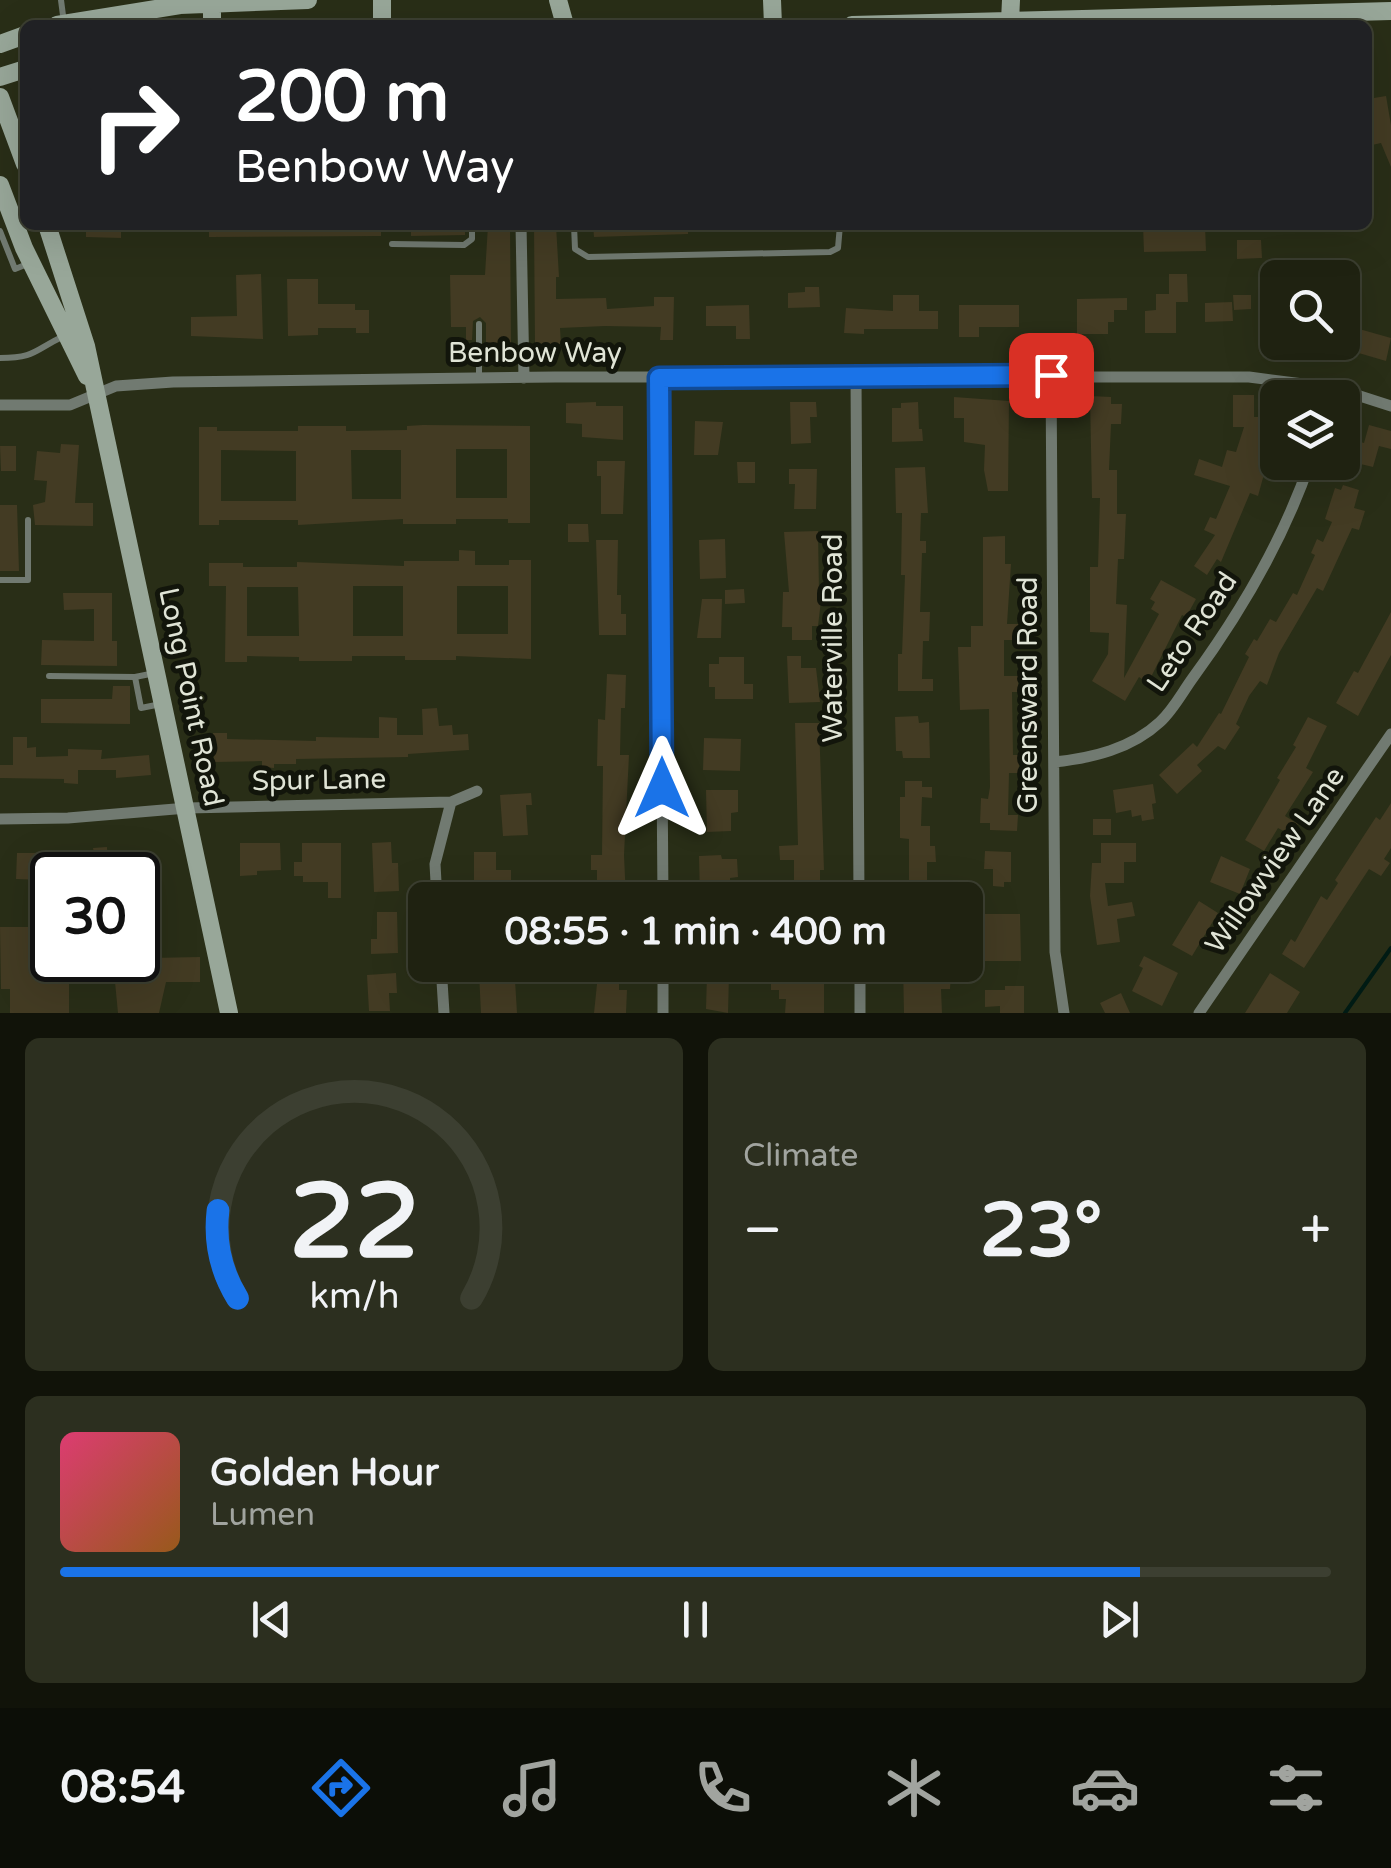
<!DOCTYPE html>
<meta charset="utf-8">
<style>
:root{--surface:#1f2211;--page:#2c2f1f;--text:#f1f3f6;--muted:#a1a49f;--line:#3c3f31;--accent:#1a73e8}
body{margin:0;font-family:"Varela Round",sans-serif;background:var(--page);color:var(--text);height:100vh;display:flex;flex-direction:column;font-size:38px;white-space:nowrap}
*{box-sizing:border-box;margin:0}
p{font-size:32px;color:var(--muted)}
.icon{flex:none;width:55px;height:55px;fill:none;stroke:currentColor;stroke-width:2;stroke-linecap:round;stroke-linejoin:round}
.map{position:relative;height:1013px;overflow:hidden}
.side{display:flex;flex-direction:column;gap:25px;padding:25px;background:#111309;flex:1}
.side>*{flex:none}
.banner{position:absolute;left:20px;top:20px;width:1352px;height:210px;border-radius:15px;box-shadow:0 10px 40px #0002,0 0 0 2px var(--line);background:#202124;color:#fff;overflow:hidden}
.fabs{position:absolute;left:1260px;top:260px;display:grid;gap:20px}
.fabs a{display:grid;place-items:center;width:100px;height:100px;border-radius:15px;background:var(--surface);box-shadow:0 10px 40px #0002,0 0 0 2px var(--line);font-size:50px}
.speed{position:absolute;left:30px;top:852px;display:flex;gap:20px;font-size:50px;font-weight:700;text-align:center}
.speed>*{display:grid;place-content:center;width:130px;height:130px;border-radius:50%;background:var(--surface);box-shadow:0 10px 40px #0002,0 0 0 2px var(--line);line-height:1}
.speed .limit{border:5px solid #111;border-radius:15px;background:#fff;color:#111}
.pin{position:absolute;display:grid;place-items:center;width:85px;height:85px;color:#fff;margin:-42px;border-radius:20px;box-shadow:0 5px 15px #0006}
.me{position:absolute;width:110px;margin:-55px;rotate:0deg;stroke-linejoin:round;filter:drop-shadow(0 0 8px #0008)}
.turn{display:flex;align-items:center;gap:35px;height:210px;padding:0 50px;font-size:45px}
.turn .icon{width:130px;height:130px;stroke-width:2.5}
.turn b{display:block;font-size:70px;line-height:85px}
.big{font-size:75px;font-weight:800;line-height:1.1}
.side .card{flex:1;display:flex;flex-direction:column;justify-content:center;gap:15px;min-width:0;padding:0 35px;border-radius:15px;background:var(--page)}
.side .dial{align-items:center;gap:0}
.dial svg{height:260px;overflow:visible;fill:none;stroke:var(--line);stroke-width:7;stroke-linecap:round;text-anchor:middle}
.dial text{fill:var(--text);stroke:none}
.song{display:flex;align-items:center;gap:30px}
.cover{width:120px;height:120px;border-radius:15px;background:linear-gradient(135deg,hsl(340 70% 55%),hsl(30 70% 35%))}
.played{height:10px;border-radius:5px;background:linear-gradient(90deg,var(--accent) 85%,var(--line) 85%)}
.keys{display:flex;justify-content:space-around;direction:ltr}
.heat{display:flex;justify-content:space-between;align-items:center;font-size:55px;direction:ltr}
.side .tiles{flex:1;display:grid;gap:25px;grid-template-columns:1fr 1fr}
.card:last-child{grid-column:span 2}
.trip{position:absolute;left:408px;top:882px;width:575px;height:100px;border-radius:15px;background:var(--surface);box-shadow:0 10px 40px #0002,0 0 0 2px var(--line);font-weight:800;line-height:100px;text-align:center}
.tab-bar{display:flex;height:160px;justify-content:space-around;align-items:center;background:#0c0e07;color:var(--muted)}
.tab-bar .icon{width:70px;height:70px}
.tab-bar .active{color:var(--accent)}
.tab-bar b{font-size:45px;color:var(--text)}
.map>svg:first-child{display:block}
.lines{fill:none;stroke-linecap:round;stroke-linejoin:round}
.stream{stroke:#001b14;stroke-width:4}
.building{fill:#433b23;fill-rule:evenodd}
.service{stroke:#717a71;stroke-width:6}
.minor{stroke:#717a71;stroke-width:11}
.secondary{stroke:#98a799;stroke-width:18}
.route-casing{stroke:#114b97;stroke-width:25}
.route{stroke:#1a73e8;stroke-width:18}
.labels{text-anchor:middle;dominant-baseline:central;stroke-width:10;stroke-linejoin:round;paint-order:stroke}
.street-label{font-size:28px;fill:#e0e4d6;stroke:#12150b}
</style>
<div class="map">
<svg width="1391" height="1013" viewBox="0 0 1391 1013">
<rect width="100%" height="100%" fill="#292e17"/>
<g class="lines">
<path class="stream" d="M1345 1013 1391 948"/>
</g>
<path class="building" d="M1386 96 1391 125V167L1381 143 1372 145 1368 116V99Z
M86 225H121V238L86 237Z
M209 225H381V236L209 237Z
M411 225H465V235L411 236Z
M488 225H510L511 343H486V323L480 317 473 321 472 340H466V327H451L450 275H485Z
M534 225H556L559 277H556V299L606 298 607 309 654 306V297H674L673 340H660L661 327 605 326 560 328 561 344H535Z
M593 225H688V234L594 237Z
M1143 225H1205L1206 251 1144 252Z
M1237 240H1261L1262 258 1237 259Z
M261 274 263 339 191 336V317L237 316 236 275Z
M1169 274H1187L1188 302H1176V333H1145V311L1156 310V294H1169Z
M287 279H318V304H355V310H369V333H356V328H318V335L288 336Z
M805 287H819L820 307 788 308V293L805 292Z
M893 295H919V311H938V329H864V334L844 333 846 308 893 311Z
M1233 295H1251V309L1234 310Z
M1127 298V310H1114V322H1108V334H1077V299Z
M1232 302 1233 321 1205 322V303Z
M749 305 750 339H736V326H706V306Z
M959 305H1019V327H979V337H959Z
M1352 327 1391 338 1386 361 1345 349Z
M1233 395H1254V417H1266L1260 453 1269 456 1258 496 1250 493 1221 562 1217 559 1207 575 1194 566 1215 535 1204 530 1210 517 1216 519 1230 486 1194 475 1199 459 1222 467 1227 450 1236 452 1244 427H1233Z
M1090 396 1111 397V404H1122L1121 424H1111L1109 470H1117V514H1126L1124 559H1118L1116 604 1127 605 1124 678 1159 614 1151 609 1155 602 1150 599 1161 580 1196 599 1186 617 1182 615 1148 683 1139 677 1125 701 1092 681 1108 654 1109 633 1090 632V567H1098L1100 498H1092Z
M954 397 1009 401 1008 491H988L984 470 985 445 964 442V418H954Z
M596 402V406H623V440L582 437V424L566 423V403Z
M790 402H816L817 417H810L811 443 791 444Z
M918 402 919 429H922L923 441 892 442V408H901V403Z
M695 421 723 422 718 455H694Z
M423 425 530 426V523H508V519H456V524H403V519L298 525V520H219V525H199V427H217V431H298V426H346V431L407 430V426ZM456 449H507V498H456ZM221 450 296 451V501H221ZM351 450H401V499H352Z
M1369 425 1391 431V449L1379 446 1373 467 1348 461 1354 440 1364 443Z
M61 444 79 445 75 503H93V526L35 525 33 505 45 502 47 481 34 480 37 451 60 453Z
M0 446H16V471H1Z
M597 461H625L623 514H601V476H597Z
M737 462H755V483H738Z
M925 467 928 513H921L920 541H926V553H922L920 612H930L929 641H923L922 679H933V691H898V654H902L905 575H901L902 513H896L895 468Z
M789 469H817L816 509H794L795 484H789Z
M1343 485 1359 490 1354 508 1365 511 1359 530 1352 528 1323 591 1317 588 1279 653 1267 685 1260 681 1249 696 1236 724 1240 727 1225 750 1218 746 1197 765 1202 771 1177 794 1159 775 1193 743 1197 747 1219 713 1221 714 1249 657 1245 654 1254 639 1257 641 1270 619 1276 622 1293 593 1297 595 1315 555 1311 553 1317 539 1323 542 1332 522 1325 519 1335 488 1341 490Z
M0 505H17L19 571H0Z
M568 524H588L589 542H568Z
M818 531 819 592H822L818 626H812V640H792V627H782L783 592H789L784 532Z
M1005 536V564H1011L1007 624H1018V640H1004V676H1018V692H1012L1013 755H1019V773H1009L1008 815H1018L1017 831 990 830V823H980L981 798 988 799 990 787 989 709 960 710 958 647H971V626H983V537Z
M725 539 726 578 700 579 699 540Z
M596 540H618L617 595H621V614H626V635H599Z
M459 550 475 551V565H509V560H531V659L456 656V660H405V656H352V661H299V657L247 656V662H225L226 586H209V563H243V567H297V562L404 566V561H459ZM353 586H403V636H353ZM457 586H508V634H457ZM247 587H298L299 636H247Z
M744 589 745 603 725 604V590Z
M63 593H112V641H117V666L41 665 42 640 94 641V609L64 610Z
M702 599H722L721 638H697Z
M1391 612V655L1358 716 1336 703 1354 671 1358 673Z
M787 656H801V668H816L820 702 789 703Z
M719 657H744V684H753V699H715V687H709V664H719Z
M607 674 626 675 625 708H621L620 755H629L624 855 626 900H597V870H591V855H602L603 766H597L598 719 605 720Z
M113 686H130V724L41 723V699H112Z
M437 708 439 726 452 725 453 735 468 734 469 750 408 754V757L296 759V764H274V768L262 767V761L214 762 213 733H227V739L316 741V737L379 738V717L397 718V735H423L422 709Z
M918 716 919 723 929 722 930 758H903L902 751H896L895 717Z
M1308 717 1327 726 1306 768 1313 772 1285 816 1298 824 1291 835 1278 828 1264 851 1245 840 1280 780 1277 778 1296 747 1293 745Z
M795 723H819L824 870H820V898L794 899V860H780L779 846 798 845Z
M13 737H27V748L36 747V757L68 756V749L102 750 101 759 149 755 151 775 116 778V770H78V784L64 783V779L0 778V765H13Z
M704 738 741 739 740 771 703 770Z
M905 781H922V787H932V798L922 797 921 826H930V846H935L936 862H927V883L940 886V889H951V900H882V891L909 890V839L900 838V797H905Z
M1153 784 1156 803 1152 804 1154 819 1142 821 1141 815 1132 817 1131 810 1116 813 1113 790Z
M706 790H738V812L731 813V831L707 832Z
M531 793 532 805H526L528 835 503 836 500 795Z
M1391 803V848L1384 859 1390 863 1381 876 1369 869 1304 968 1282 954 1291 939 1295 942 1321 896 1327 900 1338 883 1335 880 1376 817 1380 820Z
M1093 819H1111V835H1093Z
M391 842 392 863H398L399 891 374 892 372 843Z
M240 843H280L281 870 257 871V875L240 876Z
M302 843H341V898H328V882H303V876H294V862H302Z
M1101 843H1136V862H1124V883H1105L1108 906 1132 902 1135 916 1117 919 1120 942 1097 945 1090 896 1092 863H1101Z
M107 847 108 875H52V886H42V880L16 879 17 853H94L93 848Z
M985 851 1011 852V882H1004V887L993 886V869H984Z
M474 852H496V870H511V900H474Z
M721 855 722 859H737L738 877 730 878V895L700 896 699 856Z
M1221 856 1250 869 1240 894 1210 882Z
M152 857 158 884 143 887 138 875H127L124 863Z
M1199 901 1218 913 1192 956 1172 945Z
M377 912H397L398 953 371 954V939H377Z
M52 914V960L200 957V982H166L159 1013H118L115 982H69V1013H10V989H1L0 927H37V915Z
M983 914H1020L1021 961H984V949H966V938H984Z
M1144 956 1178 973 1162 1006 1132 991 1143 968 1139 966Z
M599 965H619V990H627L626 1013H594Z
M903 965H925V973H951L950 989H941L942 1013H904Z
M504 972 505 980H515L517 1013H481L479 973Z
M396 973 397 993H389L390 1011H369L367 975Z
M1270 973 1300 992 1287 1013H1245Z
M707 974 729 975 728 1013 706 1009Z
M771 976H824V1013H785L786 999H779V990H771Z
M1005 986H1024V1013H1000V1006L985 1007V990H1005Z
M1121 993 1130 1013H1105L1100 1003Z"/>
<g class="lines">
<path class="service" d="M61 0 64 23
M574 225 575 249 588 257 830 252 838 248 840 225
M0 231 15 269 30 263
M392 244 464 245 472 239V225
M479 324V377
M0 358C36 358 34 350 64 336
M0 580H28V520
M155 673 135 677 141 708 161 704
M49 676 135 677"/>
<path class="minor" d="M521 225 524 378
M1051 375 1055 952 1064 1013
M856 376 859 900
M659 378 663 900
M0 405H70L116 386 173 382 555 377H1249L1335 388 1391 406
M1054 762C1092 758 1131 749 1160 722 1173 710 1182 693 1192 679 1241 612 1283 541 1310 462
M0 819 68 818 187 808 451 802
M437 900 435 864 451 802 477 791
M441 965 444 1013
M663 965V1013
M860 965V1013
M1199 1013 1391 734"/>
<path class="secondary" d="M382 0V25
M558 0 565 25
M772 0 773 25
M212 4V25
M1010 21 1011 0
M57 25 180 5 308 0
M852 25 1391 11
M0 44 25 35
M0 77 25 69
M0 97 25 164
M0 185 24 248 87 376
M47 225 86 346 229 1013"/>
</g>
<g class="lines">
<defs>
<path id="route" d="M662 788 659 378 1051 375"/>
</defs>
<use href="#route" class="route-casing"/>
<use href="#route" class="route"/>
</g>
<g class="labels">
<g class="street-label">
<text x="535" y="353">Benbow Way</text>
<text transform="translate(1192 632) rotate(-56)">Leto Road</text>
<text transform="translate(833 638) rotate(-90)">Waterville Road</text>
<text transform="translate(1028 695) rotate(-90)">Greensward Road</text>
<text transform="translate(191 697) rotate(78)">Long Point Road</text>
<text transform="translate(319 780) rotate(-1)">Spur Lane</text>
<text transform="translate(1275 860) rotate(-55)">Willowview Lane</text>
</g>
</g>
</svg>
<div class="fabs">
<a><svg class="icon" aria-label="search" viewBox="0 0 24 24"><circle cx="10" cy="10" r="6"/><path d="M15 15l6 6"/></svg></a>
<a><svg class="icon" aria-label="layers" viewBox="0 0 24 24"><path d="M12 4l9 5-9 5-9-5zM3 14l9 5 9-5"/></svg></a>
</div>
<div class="speed"><div class="limit">30</div></div>
<div class="pin" style="left:1051px;top:375px;background:#d93025"><svg class="icon" aria-label="arrive" viewBox="0 0 24 24"><path d="M6 21V4h12l-3 4 3 4H6"/></svg></div>
<svg class="me" style="left:662px;top:788px" viewBox="-20 -20 40 40"><path d="M0-17L14 15 0 8-14 15z" fill="#1a73e8" stroke="#fff" stroke-width="4"/></svg>
<div class="trip">08:55 · 1 min · 400 m</div>
<div class="banner">
<div class="turn"><svg class="icon" aria-label="right" viewBox="0 0 24 24"><path d="M7 20v-9h11M14 6l5 5-5 5"/></svg><div><b>200 m</b>Benbow Way</div></div>
</div>
</div>
<section class="side">
<div class="tiles">
<div class="card dial"><svg viewBox="0 0 100 80">
<path d="M14 69A42 42 0 1 1 86 69"/>
<path d="M14 69A42 42 0 0 1 8 42" stroke="#1a73e8"/>
<text x="50" y="56" font-size="32" font-weight="700">22</text>
<text x="50" y="72" font-size="11">km/h</text>
</svg></div>
<div class="card"><p>Climate</p>
<div class="heat"><a>−</a><b class="big">23°</b><a>+</a></div>
</div>
<div class="card">
<div class="song"><i class="cover"></i><div><b>Golden Hour</b><p>Lumen</p></div></div>
<div class="played"></div>
<div class="keys"><svg class="icon" aria-label="previous" viewBox="0 0 24 24"><path d="M18 5L8 12l10 7zM5 5v14"/></svg><svg class="icon" aria-label="pause" viewBox="0 0 24 24"><path d="M8 5v14M16 5v14"/></svg><svg class="icon" aria-label="next" viewBox="0 0 24 24"><path d="M6 5l10 7-10 7zM19 5v14"/></svg></div>
</div>
</div>
</section>
<nav class="tab-bar">
<b>08:54</b>
<svg class="icon active" aria-label="directions" viewBox="0 0 24 24"><path d="M12 3l9 9-9 9-9-9zM9 14v-3h6M13 9l2 2-2 2"/></svg>
<svg class="icon" aria-label="music" viewBox="0 0 24 24"><path d="M9 18V5l10-2v13"/><circle cx="6" cy="18" r="3"/><circle cx="16" cy="16" r="3"/></svg>
<svg class="icon" aria-label="phone" viewBox="0 0 24 24"><path d="M5 4h4l2 5-3 2q2 4 5 5l2-3 5 2v4C11 20 4 13 5 4z"/></svg>
<svg class="icon" aria-label="climate" viewBox="0 0 24 24"><path d="M12 3v18M4 7l16 10M4 17L20 7"/></svg>
<svg class="icon" aria-label="car" viewBox="0 0 24 24"><path d="M5 17H2v-5l4-1 3-4h7l3 4 3 1v5h-3M9 17h6M6 11h13"/><circle cx="7" cy="17" r="2"/><circle cx="17" cy="17" r="2"/></svg>
<svg class="icon" aria-label="filters" viewBox="0 0 24 24"><path d="M4 7h16M4 17h16"/><circle cx="9" cy="7" r="2"/><circle cx="15" cy="17" r="2"/></svg>
</nav>
